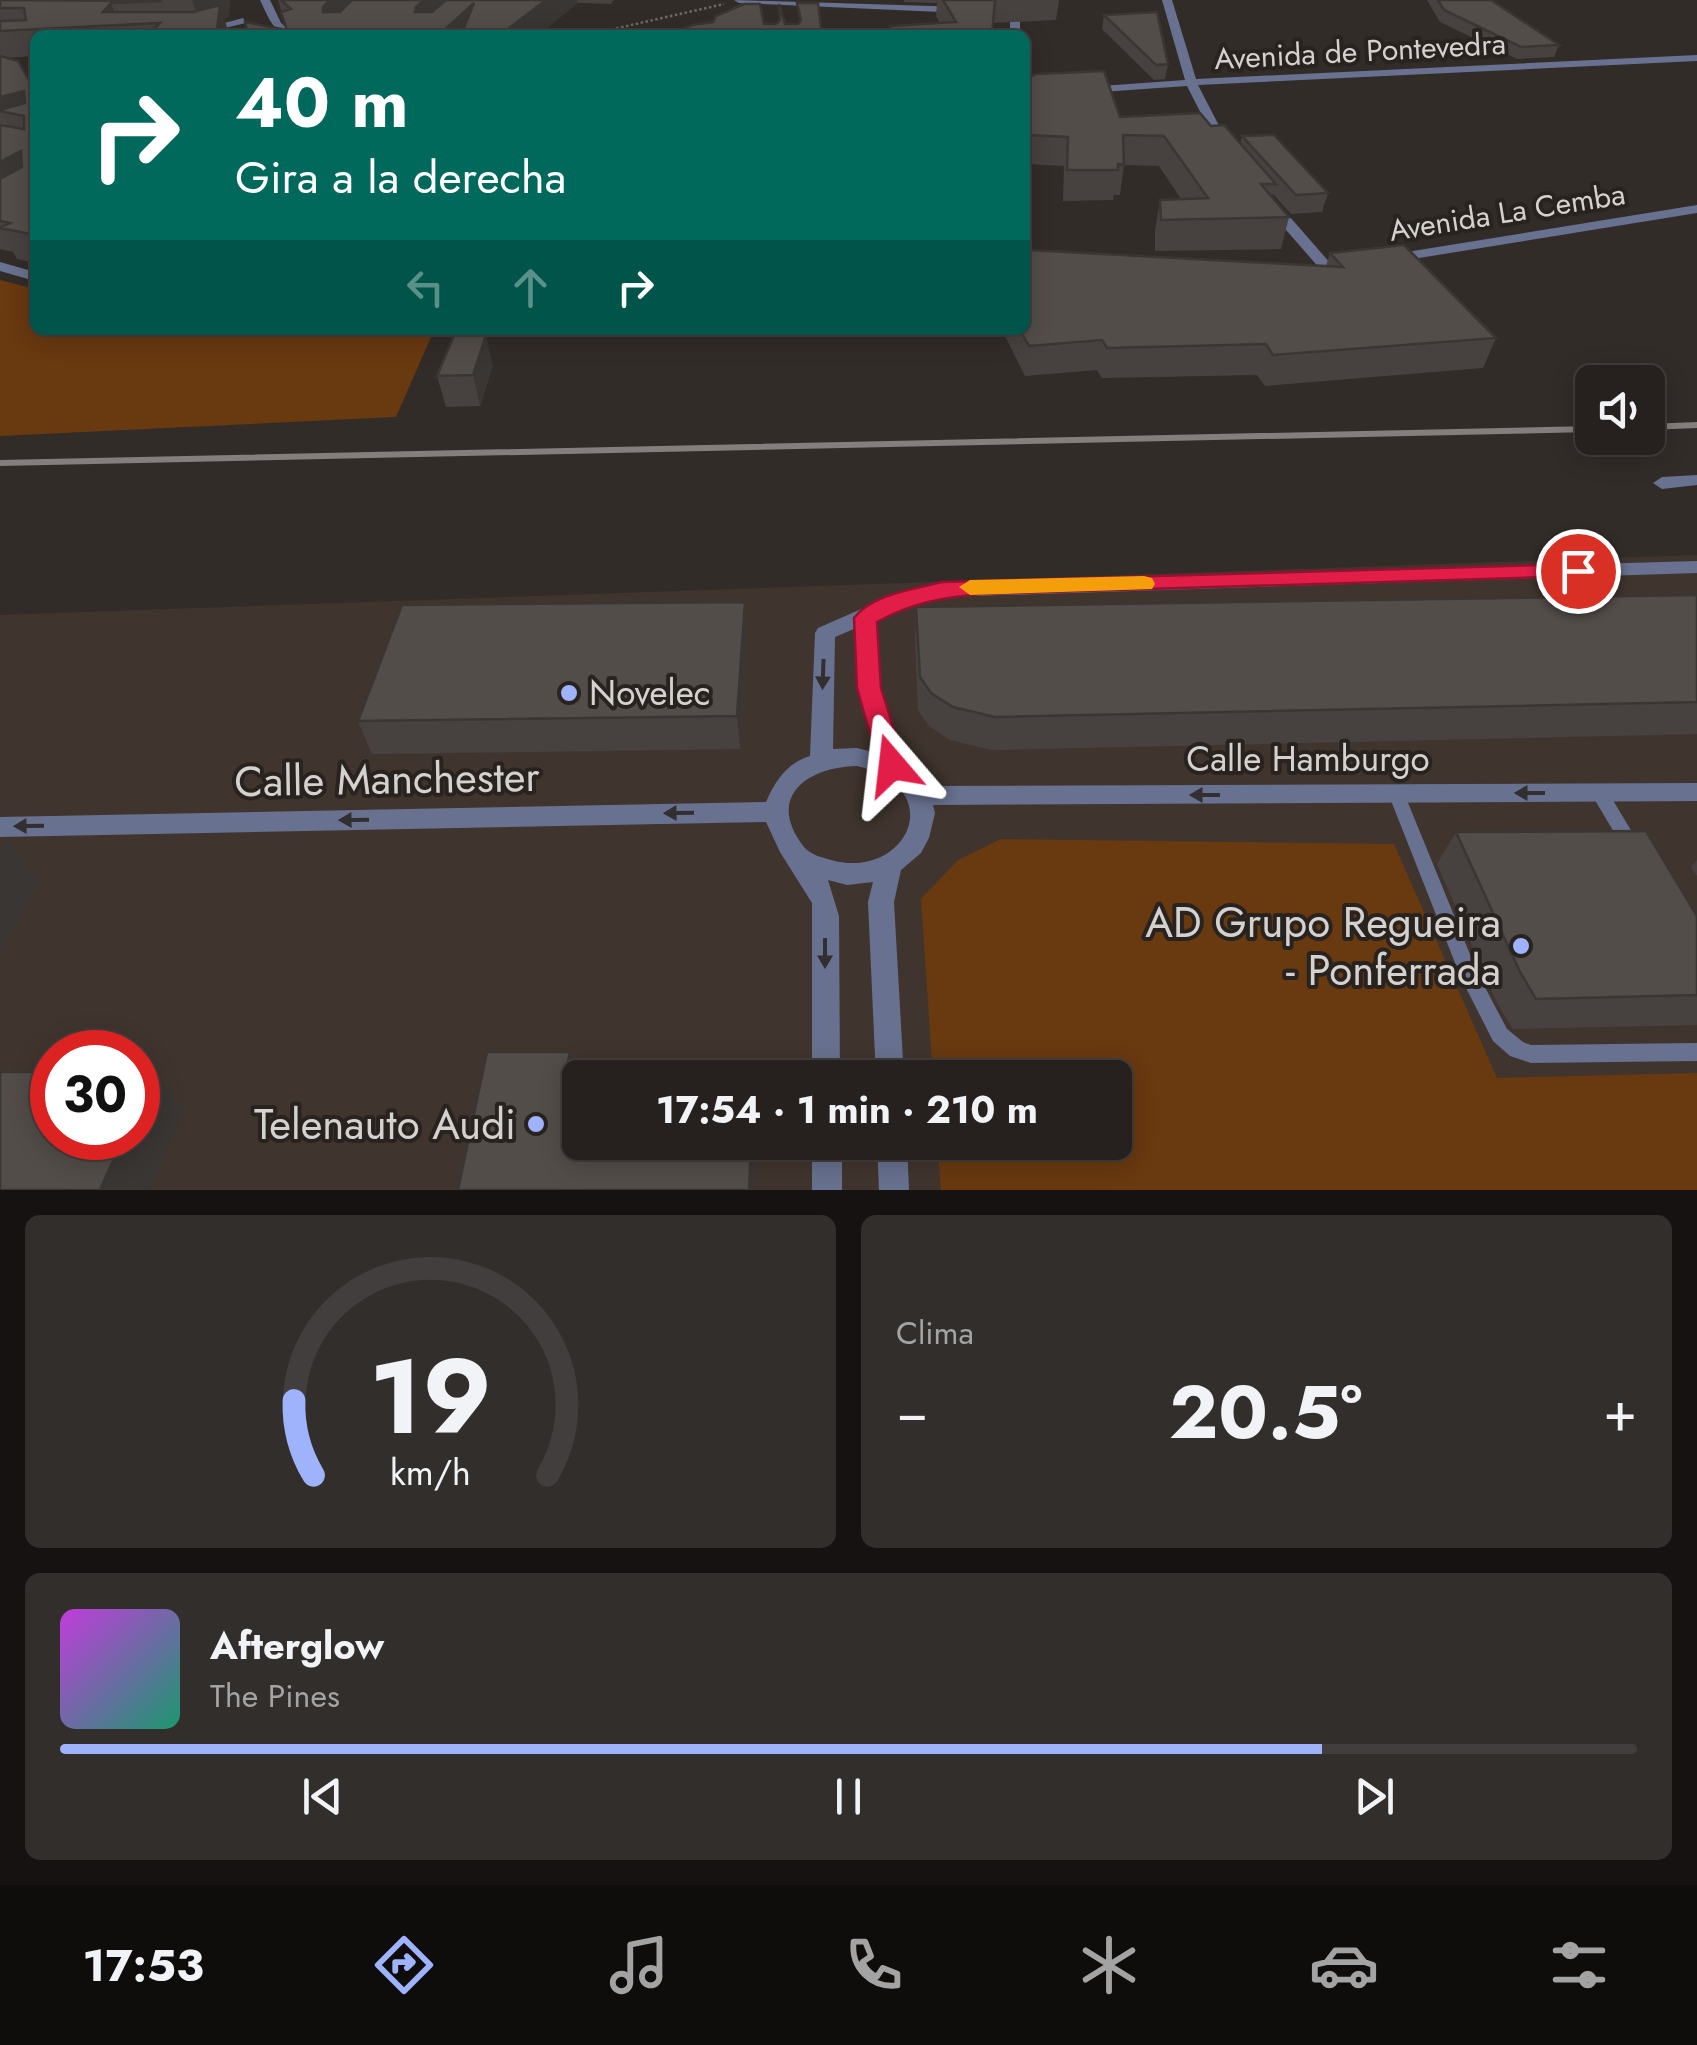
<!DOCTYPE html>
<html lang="es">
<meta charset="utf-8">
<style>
:root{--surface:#26211f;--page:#322e2c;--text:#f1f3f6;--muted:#a4a3a4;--line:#423e3d;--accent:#9fb3fd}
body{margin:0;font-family:Jost,sans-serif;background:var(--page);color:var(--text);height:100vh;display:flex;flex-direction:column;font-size:38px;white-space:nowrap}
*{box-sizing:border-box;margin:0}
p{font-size:32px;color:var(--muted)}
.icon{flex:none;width:55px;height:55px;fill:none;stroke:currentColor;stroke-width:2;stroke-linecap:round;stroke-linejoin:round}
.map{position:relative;height:1190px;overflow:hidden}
.details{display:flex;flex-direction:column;gap:25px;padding:25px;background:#151211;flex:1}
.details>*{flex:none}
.guide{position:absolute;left:30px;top:30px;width:1000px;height:305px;border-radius:15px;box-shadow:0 5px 25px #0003,0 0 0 2px var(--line);background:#00695c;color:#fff;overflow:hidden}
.buttons{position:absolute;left:1575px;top:365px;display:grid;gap:20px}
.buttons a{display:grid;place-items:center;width:90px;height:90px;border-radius:15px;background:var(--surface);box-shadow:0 5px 25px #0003,0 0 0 2px var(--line);font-size:50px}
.speed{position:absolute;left:30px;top:1030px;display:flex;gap:20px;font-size:50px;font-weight:700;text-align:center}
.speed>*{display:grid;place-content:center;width:130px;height:130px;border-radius:50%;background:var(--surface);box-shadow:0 5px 25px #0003,0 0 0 2px var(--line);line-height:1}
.speed .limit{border:15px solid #d22;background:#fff;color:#111}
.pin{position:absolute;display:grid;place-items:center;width:85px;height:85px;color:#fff;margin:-42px;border:5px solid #fff;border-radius:50%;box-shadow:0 2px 10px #0007}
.me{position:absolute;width:110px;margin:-55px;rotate:343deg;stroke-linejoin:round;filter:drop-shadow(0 0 8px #0008)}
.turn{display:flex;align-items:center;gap:35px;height:210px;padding:0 40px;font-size:45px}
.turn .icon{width:130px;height:130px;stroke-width:2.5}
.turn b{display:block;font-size:70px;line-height:85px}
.lanes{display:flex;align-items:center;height:95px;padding:0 40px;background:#0003;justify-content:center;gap:50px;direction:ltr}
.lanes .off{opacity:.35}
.big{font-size:75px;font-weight:700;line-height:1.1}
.details .tile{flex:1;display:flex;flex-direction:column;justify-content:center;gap:15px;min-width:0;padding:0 35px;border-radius:15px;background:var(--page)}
.details .dial{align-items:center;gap:0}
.dial svg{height:260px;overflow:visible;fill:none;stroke:var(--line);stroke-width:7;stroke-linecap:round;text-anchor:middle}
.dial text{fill:var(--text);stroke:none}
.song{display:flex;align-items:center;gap:30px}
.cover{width:120px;height:120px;border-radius:15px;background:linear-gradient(135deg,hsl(290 70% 55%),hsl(160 70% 35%))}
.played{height:10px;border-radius:5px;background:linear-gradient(90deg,var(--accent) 80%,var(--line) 80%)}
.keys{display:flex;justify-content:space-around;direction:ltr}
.heat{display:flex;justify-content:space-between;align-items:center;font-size:55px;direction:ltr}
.details .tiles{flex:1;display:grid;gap:25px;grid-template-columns:1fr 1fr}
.tile:last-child{grid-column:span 2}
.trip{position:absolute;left:562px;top:1060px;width:570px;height:100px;border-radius:15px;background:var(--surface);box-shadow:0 5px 25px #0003,0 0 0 2px var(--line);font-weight:700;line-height:100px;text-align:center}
.dock{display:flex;height:160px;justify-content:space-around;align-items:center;background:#0f0d0c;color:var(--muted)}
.dock .icon{width:70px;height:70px}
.dock .on{color:var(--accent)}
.dock b{font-size:45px;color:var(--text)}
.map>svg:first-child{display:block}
.built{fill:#40352e;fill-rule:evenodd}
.green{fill:#693910}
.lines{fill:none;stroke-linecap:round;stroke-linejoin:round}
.path{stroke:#6e6966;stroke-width:2.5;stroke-dasharray:2.5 2.5;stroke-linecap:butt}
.service{fill:#68718f;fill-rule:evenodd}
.minor{fill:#68718f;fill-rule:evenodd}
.tertiary{fill:#68718f;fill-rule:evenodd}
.rail{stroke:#847f7c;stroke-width:6}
.wall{fill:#47423f}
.shaded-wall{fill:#3a3633}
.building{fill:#534d49;stroke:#3a3633;stroke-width:2.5}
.oneway{fill:#322f30}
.route{fill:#e11d48;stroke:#92132f;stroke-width:2.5}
.slow{fill:#f59e0b}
.poi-dot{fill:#9fb3fd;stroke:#28231f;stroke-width:4}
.labels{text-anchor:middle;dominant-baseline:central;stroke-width:8;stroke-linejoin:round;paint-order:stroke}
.far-street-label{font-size:30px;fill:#d5d1cf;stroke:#28231f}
.poi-label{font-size:35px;fill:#d5d1cf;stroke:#28231f;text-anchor:start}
.street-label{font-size:35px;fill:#d5d1cf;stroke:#28231f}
.near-street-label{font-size:42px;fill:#d5d1cf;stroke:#28231f}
.near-poi-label{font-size:42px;fill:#d5d1cf;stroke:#28231f;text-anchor:end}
</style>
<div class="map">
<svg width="1697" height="1190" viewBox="0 0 1697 1190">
<rect width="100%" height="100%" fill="#322c29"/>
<path class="built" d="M1697 555V1190H0V615ZM52 1052H138V1138H52ZM580 1078H1115V1142H580Z"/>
<path class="green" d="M0 280 35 289V330H434L396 417 0 436Z
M1001 839 1394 844 1497 1078 1697 1073V1190H941L937 1143 1115 1142V1078L933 1077 921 899 958 860Z"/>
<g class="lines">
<path class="path" d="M587 35 724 4"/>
<path class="service" d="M1599 786 1605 787 1638 842 1640 847 1638 852 1632 854 1626 852 1593 797 1591 792 1593 787Z
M1396 787 1402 788 1404 793 1478 974 1507 1029 1523 1042 1531 1045 1697 1043V1061L1531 1063 1510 1056 1493 1041 1461 978 1388 793 1390 788Z"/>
<path class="minor" d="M260 0H270L281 23 295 35C273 35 269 18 260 0Z
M734 0 963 7 968 10 963 13 739 3Z
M1010 0H1020V35H1010Z
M1162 0H1172L1196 79 1697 55V61L1198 85 1230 147 1224 151 1218 147 1187 86 1087 93 1082 90 1087 87 1185 80Z
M243 18 246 23 203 33 198 30Z
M1266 201H1276L1331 264V270H1321L1266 207Z
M0 262 35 272V281L0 271Z
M1697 475V485L1662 489 1653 483 1662 477Z
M1697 561V573L943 597 904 606 876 619 880 687 903 764 926 786 1697 783V801L933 805 935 813 929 838 921 853 901 870 894 902 904 1078H876L868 902 873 882 847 885 828 880 839 916 840 1078H812V903L780 852 766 822 0 837V817L766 802C775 781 787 763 810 756L815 633 818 628 891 596 943 583ZM856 628 858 687 877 753 857 748 833 749 835 637ZM857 766C952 789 905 881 831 860 821 857 811 855 804 847 765 797 807 767 857 766Z
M812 1142H842V1190H812Z
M877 1142H907L909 1190H879Z"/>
<path class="tertiary" d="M1697 205V213L1388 263 1381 259 1388 255Z"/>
<path class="rail" d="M1648 427 1697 425
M0 463 1592 429"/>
</g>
<path class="wall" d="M0 0H230L229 17 224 18 228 31V35H35V56L5 58 35 91V263L17 259 13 252 0 249Z
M278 0H614L611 4 578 3 538 35H248L287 30Z
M904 0H1059L1056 20 993 23 992 35H890V26L940 23 936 16 937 3 904 2Z
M1427 0H1491L1559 45 1554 57 1517 59 1440 22Z
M1104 15 1168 64 1165 79 1154 80 1102 29Z
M1025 79 1120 117 1211 126 1240 144 1242 136 1328 193 1322 212 1291 214 1273 194 1272 198 1289 217 1281 249 1155 251V231L1160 200 1181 199 1159 166 1124 165 1120 195H1114L1113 200 1063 201 1064 166 1025 164Z
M1029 250 1326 266 1330 253 1496 338 1483 368 1265 386 1257 375 1102 378 1097 370 1025 376 1002 330H1025Z
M493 365 480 406 446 407 437 376Z
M1697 595V734L991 750 950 740 929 726 918 710 915 640 916 607Z
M745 602 747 634 740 749 372 754 358 721Z
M1456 832 1697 916V1025L1513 1029 1497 1003 1437 864Z
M1697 860V876L1691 867Z"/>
<path class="shaded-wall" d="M192 0H230L229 17 224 18 228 31V35H162L200 24Z
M330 0H363L330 32 323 12V7Z
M424 0H460L422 32 415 12 416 7Z
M546 0H577L578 3 538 35H500Z
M111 3 119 24 103 12Z
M474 3 472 35H439Z
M24 91V116L0 111V97Z
M21 151 35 180 0 200V162Z
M486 335 493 365 480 406 473 375Z
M745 602 747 634 740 749 737 716Z
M6 839 40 881 0 954V849Z
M570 1052 580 1082 565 1076Z
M151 1071 184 1109 151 1190H100L123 1138H138V1103Z
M751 1142H756L754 1190H749Z"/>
<path class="building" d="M0 0 162 1 111 3 103 12H193L220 5 217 30 148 35 160 23 0 31V21L26 20 24 8H0Z
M281 0H330L323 7V12H340L352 0H424L416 7 415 12H432L446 0H546L500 35H461L474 3 439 35H248L245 22 287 30 281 12 291 9Z
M943 0H995L992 35H894L890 26 956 22Z
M1438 0H1491L1559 45 1521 47 1444 10Z
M797 3H818L822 35H667L692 25 713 22 716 16 744 4H760L764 24H776L780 20 779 4 785 24H798L801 20Z
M1157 12 1168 64 1156 65 1104 15Z
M0 56 18 61 35 91V235L0 228 10 223 0 221V179L22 167 21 151 0 162V125L24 129V116L0 111V110L25 103 24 91 0 97Z
M1104 71 1120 117 1200 113 1211 126 1224 125 1276 184H1261L1289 217 1161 220 1160 200 1208 198 1164 136 1123 135 1124 165 1118 164V170H1067L1068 137 1025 135V79L1036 74Z
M1274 135 1328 193 1296 195 1242 136Z
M1025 243 1029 250 1343 267 1330 253 1404 245 1496 338 1273 355 1266 344 1107 348 1102 340 1029 346 1020 330H1025Z
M454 335H486L473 375 437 376Z
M1697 595V702L995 717 953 707 931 693 920 677 916 607Z
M745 602 737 716 358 721 402 605Z
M1646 831 1697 916V995L1536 999 1520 972 1456 832Z
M487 1052H570L565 1076 741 1071 748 1078H580V1142H751L749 1190H458Z
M138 1071H151L138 1103Z
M0 1072H52V1138H123L100 1190H0Z"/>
<defs><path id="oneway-solid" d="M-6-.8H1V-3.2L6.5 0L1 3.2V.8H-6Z" transform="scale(2.5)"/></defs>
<g class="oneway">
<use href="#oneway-solid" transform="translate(823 674) rotate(92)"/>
<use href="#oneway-solid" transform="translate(1530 793) rotate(180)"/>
<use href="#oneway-solid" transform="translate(1205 795) rotate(180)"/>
<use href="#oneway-solid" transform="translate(679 813) rotate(179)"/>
<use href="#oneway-solid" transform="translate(354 820) rotate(179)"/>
<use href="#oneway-solid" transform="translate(29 826) rotate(179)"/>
<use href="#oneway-solid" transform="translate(825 953) rotate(90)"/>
</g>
<path class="route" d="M1578 564 1586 566 1589 571 1586 576 982 594C944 597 912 603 877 622L881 688 905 765 902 773 892 776 883 773 879 765 857 688 854 618C872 594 915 589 942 582Z"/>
<path class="slow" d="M1144 576 1152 578 1155 584 1152 589 970 595 959 587 970 580Z"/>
<g class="poi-dot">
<circle cx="569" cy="693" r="10"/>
<circle cx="1521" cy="946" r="10"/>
<circle cx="536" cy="1124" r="10"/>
</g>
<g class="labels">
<g class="far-street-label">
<text transform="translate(1360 51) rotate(-3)">Avenida de Pontevedra</text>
<text transform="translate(1507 212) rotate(-9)">Avenida La Cemba</text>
</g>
<g class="poi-label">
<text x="589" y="693">Novelec</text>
</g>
<g class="street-label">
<text x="1308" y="759">Calle Hamburgo</text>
</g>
<g class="near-street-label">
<text transform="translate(387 779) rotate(-1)">Calle Manchester</text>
</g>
<g class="near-poi-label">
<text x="1501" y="922">AD Grupo Regueira<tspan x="1501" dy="48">- Ponferrada</tspan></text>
<text x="516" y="1124">Telenauto Audi</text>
</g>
</g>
</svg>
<div class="buttons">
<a><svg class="icon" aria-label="sound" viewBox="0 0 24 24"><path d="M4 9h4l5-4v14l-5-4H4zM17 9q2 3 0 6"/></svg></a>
</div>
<div class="speed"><div class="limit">30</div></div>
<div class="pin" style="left:1578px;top:571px;background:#d93025"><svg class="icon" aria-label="arrive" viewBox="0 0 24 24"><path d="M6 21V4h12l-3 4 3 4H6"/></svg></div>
<svg class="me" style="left:892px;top:765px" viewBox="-20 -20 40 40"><path d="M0-17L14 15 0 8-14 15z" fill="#e11d48" stroke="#fff" stroke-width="4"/></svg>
<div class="trip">17:54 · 1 min · 210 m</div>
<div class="guide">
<div class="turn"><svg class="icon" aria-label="right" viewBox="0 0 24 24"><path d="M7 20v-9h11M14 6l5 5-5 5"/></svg><div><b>40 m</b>Gira a la derecha</div></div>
<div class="lanes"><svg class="icon off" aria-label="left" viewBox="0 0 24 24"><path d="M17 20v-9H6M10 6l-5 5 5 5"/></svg><svg class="icon off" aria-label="ahead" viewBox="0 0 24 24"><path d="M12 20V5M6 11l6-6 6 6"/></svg><svg class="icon" aria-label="right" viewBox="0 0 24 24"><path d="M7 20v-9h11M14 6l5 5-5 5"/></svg></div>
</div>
</div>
<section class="details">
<div class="tiles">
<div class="tile dial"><svg viewBox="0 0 100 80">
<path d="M14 69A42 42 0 1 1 86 69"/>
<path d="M14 69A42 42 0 0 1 8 46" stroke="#9fb3fd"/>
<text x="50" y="56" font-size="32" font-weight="700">19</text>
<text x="50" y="72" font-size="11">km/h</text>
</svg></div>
<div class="tile"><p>Clima</p>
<div class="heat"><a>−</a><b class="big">20.5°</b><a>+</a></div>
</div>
<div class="tile">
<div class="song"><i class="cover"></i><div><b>Afterglow</b><p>The Pines</p></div></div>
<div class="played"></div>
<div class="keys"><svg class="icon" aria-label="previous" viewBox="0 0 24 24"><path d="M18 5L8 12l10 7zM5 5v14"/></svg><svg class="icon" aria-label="pause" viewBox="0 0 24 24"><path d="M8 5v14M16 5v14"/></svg><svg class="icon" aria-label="next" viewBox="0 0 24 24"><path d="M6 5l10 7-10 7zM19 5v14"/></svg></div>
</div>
</div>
</section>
<nav class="dock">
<b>17:53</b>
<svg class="icon on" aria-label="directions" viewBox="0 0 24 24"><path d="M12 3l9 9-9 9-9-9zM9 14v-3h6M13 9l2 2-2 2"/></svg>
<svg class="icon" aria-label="music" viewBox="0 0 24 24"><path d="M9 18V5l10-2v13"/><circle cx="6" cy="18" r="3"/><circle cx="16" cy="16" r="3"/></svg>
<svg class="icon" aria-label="phone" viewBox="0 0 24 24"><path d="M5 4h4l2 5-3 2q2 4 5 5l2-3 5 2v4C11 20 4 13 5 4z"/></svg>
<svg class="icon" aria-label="climate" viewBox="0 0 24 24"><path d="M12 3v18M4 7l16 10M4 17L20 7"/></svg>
<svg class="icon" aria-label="car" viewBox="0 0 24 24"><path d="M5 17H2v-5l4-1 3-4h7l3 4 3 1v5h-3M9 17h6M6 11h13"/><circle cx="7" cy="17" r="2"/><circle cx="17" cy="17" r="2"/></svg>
<svg class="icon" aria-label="filters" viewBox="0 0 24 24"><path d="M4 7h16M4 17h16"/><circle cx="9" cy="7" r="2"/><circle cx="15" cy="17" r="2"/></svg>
</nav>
